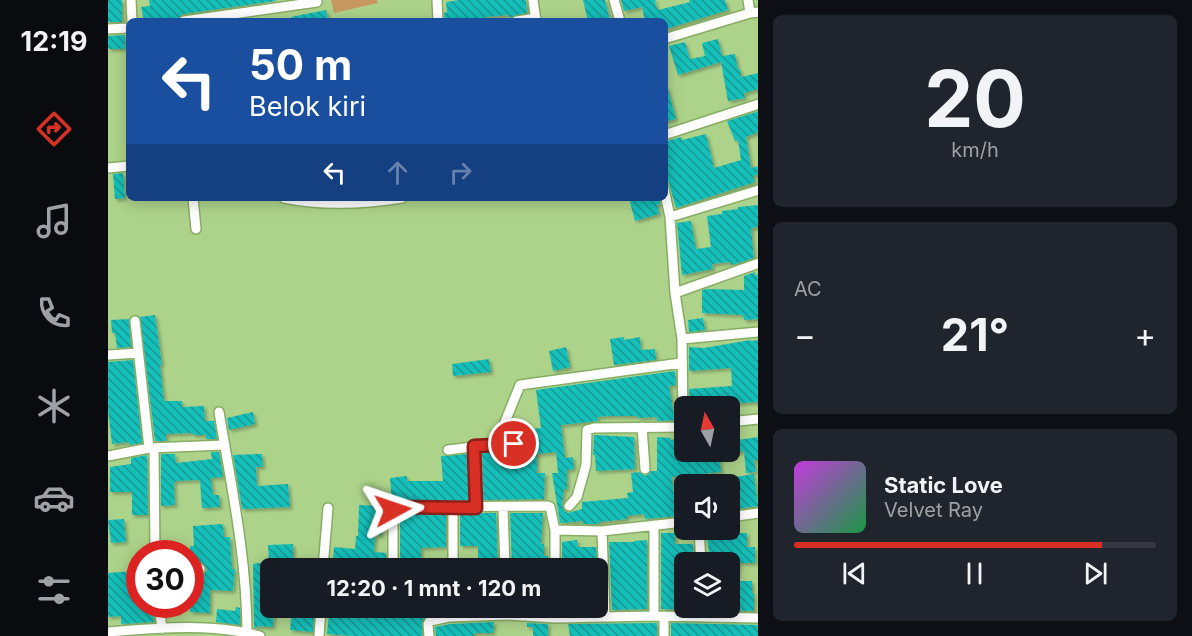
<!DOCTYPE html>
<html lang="id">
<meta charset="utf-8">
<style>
:root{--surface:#171b24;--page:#20242c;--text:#f1f3f6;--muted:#9ea1a6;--line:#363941;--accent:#d93025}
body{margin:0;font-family:Inter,sans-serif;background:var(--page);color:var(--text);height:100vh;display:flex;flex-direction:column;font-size:22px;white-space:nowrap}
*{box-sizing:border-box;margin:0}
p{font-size:20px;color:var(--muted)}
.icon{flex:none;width:33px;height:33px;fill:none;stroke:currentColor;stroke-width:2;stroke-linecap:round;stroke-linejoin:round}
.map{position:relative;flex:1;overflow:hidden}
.panel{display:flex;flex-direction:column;gap:15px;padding:15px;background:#0d0f14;width:434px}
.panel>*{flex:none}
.banner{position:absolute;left:18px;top:18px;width:542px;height:183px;border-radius:9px;box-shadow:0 3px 15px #0003;background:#1a4fa0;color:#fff;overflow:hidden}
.needle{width:39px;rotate:351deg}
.fabs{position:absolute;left:566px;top:396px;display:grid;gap:12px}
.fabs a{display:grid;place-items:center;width:66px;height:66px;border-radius:9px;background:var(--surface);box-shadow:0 3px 15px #0003;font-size:30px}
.speed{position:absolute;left:18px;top:540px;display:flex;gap:12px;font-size:30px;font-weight:700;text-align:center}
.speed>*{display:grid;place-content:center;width:78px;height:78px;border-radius:50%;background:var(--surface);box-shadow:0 3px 15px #0003;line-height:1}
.speed .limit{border:9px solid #d22;background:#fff;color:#111}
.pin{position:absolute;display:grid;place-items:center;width:51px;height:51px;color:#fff;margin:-26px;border:3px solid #fff;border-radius:50%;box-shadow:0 2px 6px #0007}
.me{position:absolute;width:66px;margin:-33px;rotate:85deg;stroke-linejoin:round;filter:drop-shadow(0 0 4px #0008)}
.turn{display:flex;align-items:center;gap:21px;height:126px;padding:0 24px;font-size:27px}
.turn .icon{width:78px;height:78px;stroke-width:2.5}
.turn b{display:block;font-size:42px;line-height:51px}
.lanes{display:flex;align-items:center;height:57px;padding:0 24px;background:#0003;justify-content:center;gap:30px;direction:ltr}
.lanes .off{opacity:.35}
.big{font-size:45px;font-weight:700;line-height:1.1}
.panel .tile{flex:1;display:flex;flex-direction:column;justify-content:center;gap:9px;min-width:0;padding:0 21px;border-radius:9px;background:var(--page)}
.panel .dial{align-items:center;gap:0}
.dial b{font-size:78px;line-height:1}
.song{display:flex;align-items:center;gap:18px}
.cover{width:72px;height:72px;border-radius:9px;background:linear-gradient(135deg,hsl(290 70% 55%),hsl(140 70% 35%))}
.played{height:6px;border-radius:3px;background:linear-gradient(90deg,var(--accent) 85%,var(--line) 85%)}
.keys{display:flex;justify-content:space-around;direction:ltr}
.heat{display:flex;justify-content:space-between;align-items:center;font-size:33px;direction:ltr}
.trip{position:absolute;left:152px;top:558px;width:348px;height:60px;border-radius:9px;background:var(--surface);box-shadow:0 3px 15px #0003;font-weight:700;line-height:60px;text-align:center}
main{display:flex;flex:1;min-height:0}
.menu{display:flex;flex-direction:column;width:108px;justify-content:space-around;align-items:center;background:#090b0e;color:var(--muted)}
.menu .icon{width:42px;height:42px}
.menu .selected{color:var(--accent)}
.menu b{font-size:27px;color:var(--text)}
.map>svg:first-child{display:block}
.garden{fill:#c79961}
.building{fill:url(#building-back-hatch);filter:url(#shadow)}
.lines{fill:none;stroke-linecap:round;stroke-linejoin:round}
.street-casing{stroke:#87ac64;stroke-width:12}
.street{stroke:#fff;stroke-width:9}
.route-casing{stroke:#8d1f18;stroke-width:15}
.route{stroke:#d93025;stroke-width:10}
</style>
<main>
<nav class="menu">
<b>12:19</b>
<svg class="icon selected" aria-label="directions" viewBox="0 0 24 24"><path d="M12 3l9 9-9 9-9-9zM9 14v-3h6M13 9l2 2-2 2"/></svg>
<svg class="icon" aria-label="music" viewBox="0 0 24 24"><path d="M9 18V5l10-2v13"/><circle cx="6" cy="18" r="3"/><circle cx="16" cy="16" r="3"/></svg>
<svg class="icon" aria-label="phone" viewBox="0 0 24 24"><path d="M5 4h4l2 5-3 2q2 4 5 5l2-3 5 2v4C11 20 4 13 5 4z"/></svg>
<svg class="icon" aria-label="climate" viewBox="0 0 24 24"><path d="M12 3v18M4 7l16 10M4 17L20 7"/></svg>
<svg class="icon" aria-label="car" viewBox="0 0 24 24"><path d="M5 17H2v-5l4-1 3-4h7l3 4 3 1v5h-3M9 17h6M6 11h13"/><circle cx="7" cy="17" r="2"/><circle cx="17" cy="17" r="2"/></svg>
<svg class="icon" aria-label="filters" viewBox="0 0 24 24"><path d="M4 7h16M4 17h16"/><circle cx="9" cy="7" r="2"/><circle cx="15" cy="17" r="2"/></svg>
</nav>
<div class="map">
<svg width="651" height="636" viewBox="0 0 651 636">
<defs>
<pattern id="building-back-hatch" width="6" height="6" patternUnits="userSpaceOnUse" patternTransform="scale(1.5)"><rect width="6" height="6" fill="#16bfb9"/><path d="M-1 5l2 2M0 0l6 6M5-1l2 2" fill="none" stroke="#129a94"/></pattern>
<filter id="shadow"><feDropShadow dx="2.5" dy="2.5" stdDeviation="1.5" flood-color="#0004"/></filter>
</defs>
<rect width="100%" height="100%" fill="#add38a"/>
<path class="garden" d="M223 0H269L270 3 226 13Z"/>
<path class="building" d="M0 0H14V22H0Z
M41 0H167L168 1 75 14 70 19 36 21 33 7 42 6Z
M351 0H418L419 13 404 17H401V15L377 17 378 21H337L336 13 339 12 338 2Z
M475 0H497L502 21H480Z
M513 0H548L547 3 550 10 582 2 581 0H617L620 10 558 29 556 21H537L534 7 516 11Z
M218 10 220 21H183V17Z
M17 35V49H0V36Z
M610 39 614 56 627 54 630 69H632L633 77 651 73V89L636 93 637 98 620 101 613 62 570 75 561 46 577 42 582 59 597 56 594 43Z
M559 86 568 119 556 122V87Z
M651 111V132L638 137 643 168 651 166V174L645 176 647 182 568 208 556 166V142L573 137 574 140 598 134 606 168 633 160 630 140 627 141 619 121Z
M15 173 17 198 7 199 5 174Z
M521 198H551L552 204 549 205 551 214 527 221Z
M651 205V226L643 229 646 258 627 264 623 265V262L604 264 605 269 574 275 569 223 583 221 588 249 603 247 599 216 614 214V211L630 209V207Z
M647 272V275H651V319L636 320 635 315 594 313V290L599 289 636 290V276Z
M47 315 54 365H52L56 401H74V407L96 406 97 421H106L109 439H98V435H85V433L58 434V441H47L32 317Z
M595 318 597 330 581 332 580 320Z
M21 319 23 347 9 348 7 333H4L3 320Z
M516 337V340L532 337 533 350 547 349 548 360 506 365 502 339Z
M642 340 643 341 651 340V402L582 406 581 389 624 386 623 368 581 371V347L596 348Z
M458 347 462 367 445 371 441 351Z
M381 359 383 372 345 376 344 364Z
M25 360 34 443 22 445 21 442 4 444 0 410V362Z
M567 371 568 385 561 386 567 420 549 421V417L530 418 529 416H500L489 417 490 421 453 425 457 458 465 457 466 469 459 470V489H456L454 505 456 511 460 513 474 509V502L520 498 519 493 525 492 523 473 531 472 538 476 543 471H549V437L563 438V440L576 438V452H611L613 472 564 477 566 496 576 495V508L568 510 569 516 537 519 536 514 519 516V519L491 522V524H475V521L452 523 444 473H450L448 452 429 454V473H437L436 499 375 500 374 453 424 451 430 447 429 440 425 437H415L414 430 433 428 428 390Z
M145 412 147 424 121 430 119 418Z
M486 435 526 437 527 469 488 471 487 455H485Z
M628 437 629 440 651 437V460H646L648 472 638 473 636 451 621 454V439Z
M103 452H111L115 477 103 478 105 495H111L112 507 94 508 92 481 89 480 68 481 66 483 67 505 53 506V454H67L68 463 104 459Z
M154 454 155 467H148L149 486 180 484 182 507 134 509 125 455Z
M360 454 361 500 284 502 282 478 299 476V481H335L333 456Z
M39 455 40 515H24V492H2V467L23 464V458Z
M646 474 650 506 622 510 621 478Z
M251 505 274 506 273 535H267L266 552 278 553V568L225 562 226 547 247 549 248 536H250Z
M338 513V547L313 548V568H292V514Z
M352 513H388L390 568H370V546H352Z
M402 513H435L433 544H436V556H440V568H404Z
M16 519 18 542 3 543 0 520Z
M115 524 116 537H122L124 569H127L125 591 102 590V613L82 612V576L95 575 99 570 95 563 82 562V546H86L85 526Z
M598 530H617V533H639V547H647V563H631L629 578 621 577 622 562H613L614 560H602Z
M553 533H567V544H585V562H576V608H621L622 581H644V593H646V611L553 609Z
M469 540 470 547H488L489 568H454V542Z
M539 540V609L504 610 501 542H526V541Z
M185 544V560L161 561 160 545Z
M162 561V610H166L165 627 149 626V628H146L145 564Z
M25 571 29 604H44L46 622 13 624V616L0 617V573Z
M128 607 132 608V625L108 622 109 609 127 611Z
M184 608H203V614H206L205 632 182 630Z
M234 608H386L341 610 321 614 314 621V636H244L219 634 221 612 234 613Z
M386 622 385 633H367V636H328L327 627 342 624Z
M419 623 440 624V636H425V627H419Z
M549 623V636H462L460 624Z
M563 623 651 625V636H563Z"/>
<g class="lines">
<defs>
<path id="street" d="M23 0 24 21
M329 0 330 21
M425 0 428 21
M506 0 512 21
M640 0 642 13
M76 21 209 2
M409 21 428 18
M0 29 21 28
M556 39 642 13 651 12
M556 135 651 104
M0 168 21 166
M556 189 562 217 567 293 574 339 575 427
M85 198 88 229
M176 198C215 206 256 204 294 198
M562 217 651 190
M567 293 651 263
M27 321 41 448
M574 339 651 332
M0 355 30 353
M111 412C123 484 139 559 139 633
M621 422 651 419
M534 427 537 469
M388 444 412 385 573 363
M367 446 368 508
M46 448 47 554
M340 450 388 444H424
M0 456 41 448 117 445
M461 506 469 497 478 465 479 430 486 428 576 427
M395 508 397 568
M621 517 651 513
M447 530 494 531 576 522
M591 530 593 562
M494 531 497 617
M345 559V508
M215 568 220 508
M285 568V510L288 507 440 506 442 507 447 530V568
M82 569H92
M51 604 54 629
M546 616V525
M556 616V636
M0 632C50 628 103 623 152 636
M211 636 213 608
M321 636 320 624 322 621 341 617 399 615 448 618 546 616 651 618"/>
</defs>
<use href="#street" class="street-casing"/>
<use href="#street" class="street"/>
</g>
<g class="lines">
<defs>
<path id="route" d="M285 510 288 507 368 508 366 446 406 444"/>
</defs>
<use href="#route" class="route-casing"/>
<use href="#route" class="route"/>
</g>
</svg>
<div class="fabs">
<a><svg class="needle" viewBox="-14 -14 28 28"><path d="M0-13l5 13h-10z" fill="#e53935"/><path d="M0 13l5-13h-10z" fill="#9ea1a6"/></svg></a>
<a><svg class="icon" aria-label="sound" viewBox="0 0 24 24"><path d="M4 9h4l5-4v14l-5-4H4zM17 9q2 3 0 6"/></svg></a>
<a><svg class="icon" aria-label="layers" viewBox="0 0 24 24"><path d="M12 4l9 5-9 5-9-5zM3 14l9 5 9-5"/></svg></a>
</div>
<div class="speed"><div class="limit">30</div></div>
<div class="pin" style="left:406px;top:444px;background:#d93025"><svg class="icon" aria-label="arrive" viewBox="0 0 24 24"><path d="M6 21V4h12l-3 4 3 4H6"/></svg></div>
<svg class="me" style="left:285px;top:510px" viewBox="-20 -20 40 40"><path d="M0-17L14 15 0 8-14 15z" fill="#d93025" stroke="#fff" stroke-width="4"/></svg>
<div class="trip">12:20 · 1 mnt · 120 m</div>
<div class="banner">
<div class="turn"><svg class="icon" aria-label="left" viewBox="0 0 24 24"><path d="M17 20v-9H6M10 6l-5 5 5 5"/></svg><div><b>50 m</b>Belok kiri</div></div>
<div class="lanes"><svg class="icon" aria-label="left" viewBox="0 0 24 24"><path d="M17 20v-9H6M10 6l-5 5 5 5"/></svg><svg class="icon off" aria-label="ahead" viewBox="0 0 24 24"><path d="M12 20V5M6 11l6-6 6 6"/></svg><svg class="icon off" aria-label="right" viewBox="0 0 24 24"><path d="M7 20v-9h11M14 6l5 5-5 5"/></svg></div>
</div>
</div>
<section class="panel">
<div class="tile dial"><b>20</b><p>km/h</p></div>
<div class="tile"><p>AC</p>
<div class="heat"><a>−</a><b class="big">21°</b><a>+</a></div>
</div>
<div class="tile">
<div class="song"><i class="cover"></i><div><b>Static Love</b><p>Velvet Ray</p></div></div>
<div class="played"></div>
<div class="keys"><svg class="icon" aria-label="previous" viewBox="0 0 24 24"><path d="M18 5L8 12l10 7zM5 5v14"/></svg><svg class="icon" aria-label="pause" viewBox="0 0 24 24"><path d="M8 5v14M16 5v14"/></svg><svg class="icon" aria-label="next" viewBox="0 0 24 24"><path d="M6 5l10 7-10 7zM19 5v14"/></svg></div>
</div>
</section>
</main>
